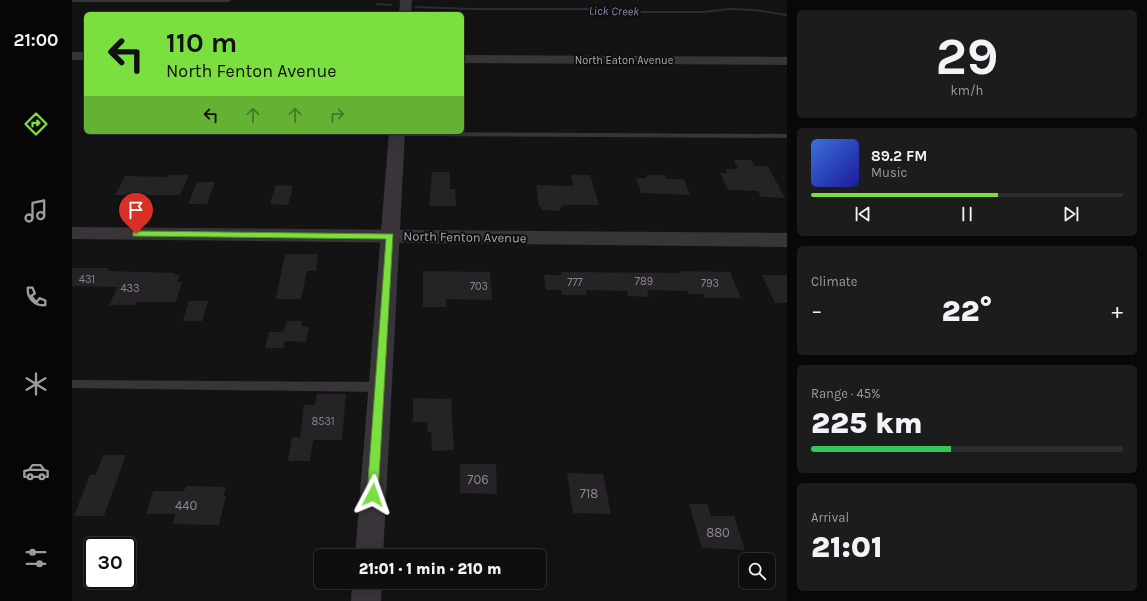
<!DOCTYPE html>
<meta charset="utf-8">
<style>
:root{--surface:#0f0e0f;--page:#1d1c1d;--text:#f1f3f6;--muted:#9b9c9e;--line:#2f2e2f;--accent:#7cdf40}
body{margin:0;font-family:Karla,sans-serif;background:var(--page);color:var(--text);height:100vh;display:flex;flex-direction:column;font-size:15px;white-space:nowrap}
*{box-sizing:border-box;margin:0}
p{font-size:13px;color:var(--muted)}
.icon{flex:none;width:22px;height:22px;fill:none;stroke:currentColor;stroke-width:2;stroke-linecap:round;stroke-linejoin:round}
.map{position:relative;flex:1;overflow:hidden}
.panel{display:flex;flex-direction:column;gap:10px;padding:10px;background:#080808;width:360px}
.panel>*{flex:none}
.top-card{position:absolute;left:12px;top:12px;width:380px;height:122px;border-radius:6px;box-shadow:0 4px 16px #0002,0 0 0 1px var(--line);background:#7cdf40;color:#111;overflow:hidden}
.buttons{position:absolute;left:667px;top:553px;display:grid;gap:8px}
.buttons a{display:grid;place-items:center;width:36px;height:36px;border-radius:6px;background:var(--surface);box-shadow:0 4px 16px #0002,0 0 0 1px var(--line);font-size:20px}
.speed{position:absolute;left:12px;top:537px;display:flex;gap:8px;font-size:20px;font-weight:700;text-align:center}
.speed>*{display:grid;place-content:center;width:52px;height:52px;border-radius:50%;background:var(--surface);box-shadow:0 4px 16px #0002,0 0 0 1px var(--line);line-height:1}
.speed .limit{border:2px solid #111;border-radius:6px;background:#fff;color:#111}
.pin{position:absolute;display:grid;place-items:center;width:34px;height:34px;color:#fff;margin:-41px -17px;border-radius:50% 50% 50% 0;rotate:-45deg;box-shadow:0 0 4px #0007}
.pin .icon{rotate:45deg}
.me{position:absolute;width:44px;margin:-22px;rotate:4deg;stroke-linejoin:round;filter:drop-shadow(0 0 3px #0008)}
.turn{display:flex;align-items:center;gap:14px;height:84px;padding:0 16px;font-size:18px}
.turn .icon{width:52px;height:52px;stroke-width:2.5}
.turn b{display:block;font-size:28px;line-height:34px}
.lanes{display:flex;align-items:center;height:38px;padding:0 16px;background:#0003;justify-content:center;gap:20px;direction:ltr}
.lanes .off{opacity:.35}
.big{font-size:30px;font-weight:800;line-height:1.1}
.panel .widget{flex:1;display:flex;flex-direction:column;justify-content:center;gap:6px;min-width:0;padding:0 14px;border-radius:6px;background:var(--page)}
.panel .dial{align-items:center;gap:0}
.dial b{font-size:52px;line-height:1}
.song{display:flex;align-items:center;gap:12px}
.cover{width:48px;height:48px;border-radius:6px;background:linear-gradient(135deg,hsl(220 70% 55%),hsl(240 70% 35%))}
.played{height:4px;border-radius:2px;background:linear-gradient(90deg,var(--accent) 60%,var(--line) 60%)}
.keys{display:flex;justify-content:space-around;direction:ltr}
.heat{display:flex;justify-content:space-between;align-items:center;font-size:22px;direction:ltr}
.charge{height:6px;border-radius:3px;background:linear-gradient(90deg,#34c759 45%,var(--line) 0)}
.trip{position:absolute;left:242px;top:549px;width:232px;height:40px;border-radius:6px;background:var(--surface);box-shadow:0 4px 16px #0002,0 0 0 1px var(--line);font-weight:800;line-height:40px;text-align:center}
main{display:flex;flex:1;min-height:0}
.dock{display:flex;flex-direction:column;width:72px;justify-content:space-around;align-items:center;background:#060606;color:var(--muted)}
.dock .icon{width:28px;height:28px}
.dock .current{color:var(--accent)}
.dock b{font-size:18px;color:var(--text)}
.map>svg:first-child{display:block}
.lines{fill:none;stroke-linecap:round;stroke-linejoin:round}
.stream{fill:#2f2a36;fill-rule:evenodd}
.building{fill:#252325}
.service{fill:#383439;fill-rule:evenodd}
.minor{fill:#383439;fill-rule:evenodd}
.tertiary{fill:#383439;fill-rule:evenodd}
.route{fill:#7cdf40;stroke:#51912a}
.labels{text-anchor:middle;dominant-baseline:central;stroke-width:4;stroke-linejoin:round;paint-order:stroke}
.far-street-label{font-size:11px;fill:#aea6b3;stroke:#0f0e0f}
.number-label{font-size:11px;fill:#8c8590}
.far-water-label{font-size:12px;font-style:italic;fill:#9280ab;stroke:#0f0e0f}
.street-label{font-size:13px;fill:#aea6b3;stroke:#0f0e0f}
.near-number-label{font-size:13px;fill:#8c8590}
</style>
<main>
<nav class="dock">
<b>21:00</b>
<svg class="icon current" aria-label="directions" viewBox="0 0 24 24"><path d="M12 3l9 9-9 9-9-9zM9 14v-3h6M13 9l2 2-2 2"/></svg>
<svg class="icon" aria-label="music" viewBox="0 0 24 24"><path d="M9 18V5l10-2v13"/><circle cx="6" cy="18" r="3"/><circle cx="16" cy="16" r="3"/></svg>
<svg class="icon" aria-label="phone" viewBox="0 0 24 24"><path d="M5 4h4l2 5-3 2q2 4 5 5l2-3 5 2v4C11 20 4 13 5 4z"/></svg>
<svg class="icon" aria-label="climate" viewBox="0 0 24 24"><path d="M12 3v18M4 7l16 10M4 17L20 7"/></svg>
<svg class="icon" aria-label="car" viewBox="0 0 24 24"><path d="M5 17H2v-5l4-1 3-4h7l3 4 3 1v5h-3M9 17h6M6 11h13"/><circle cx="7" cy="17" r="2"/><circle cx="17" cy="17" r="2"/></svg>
<svg class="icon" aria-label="filters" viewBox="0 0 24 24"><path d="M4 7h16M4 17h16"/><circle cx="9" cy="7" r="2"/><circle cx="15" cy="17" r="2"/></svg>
</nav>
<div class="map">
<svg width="715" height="601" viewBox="0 0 715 601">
<rect width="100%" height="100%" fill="#141314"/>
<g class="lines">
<path class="stream" d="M305 3 319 4 321 5 319 6 304 5 303 4Z
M343 6 400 8H516L570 11H632L657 8 683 9 715 14V16L683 11 657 10 632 13H570L516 10H400L344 8 342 7Z"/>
</g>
<path class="building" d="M662 160H679L682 166H696L713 198 689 197 686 191 656 190 648 173H655L653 169H666Z
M360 172H378V189H383L384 206H357Z
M97 175H117L108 195H43L53 176 96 177Z
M499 175H518L527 205H490V207H488V211L470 210V207H467L464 185 501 186Z
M574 175H593L594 179H612L618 195 569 193 564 178H575Z
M125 182H143L135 204H116Z
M204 185 221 186 216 205 198 204Z
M213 254H246L244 271H235L229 299H204Z
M0 268H36L35 271 103 273 102 276 108 275 105 282H110L104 302H64L63 305H37L46 287 0 286Z
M351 271 418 272 420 300 374 299V307H351Z
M609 271 658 272 669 298H632L631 294H617L615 291 575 290 577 297 556 296 555 291 514 290 515 295H490L489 290H474L472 275H490L489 272 609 273Z
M690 275H715V303H703Z
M117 301H136L130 321H111Z
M215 321H230L229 326 237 327 234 342 213 341 211 348H193L197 332H211Z
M245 394H274L270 440H241L238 461H216L220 437H228L232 405H243Z
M341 398 379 399 382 450 360 451 359 432H356L355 422H341Z
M31 455H54L32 516H2L18 475H24Z
M388 464H424L425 494 388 493Z
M495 473 531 474 539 514 501 513Z
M114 486 154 487 151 496H154L147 525 101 524 103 514H74L81 491H112Z
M617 504H635L639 516H662L673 550 630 548Z"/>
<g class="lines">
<path class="service" d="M0 0H159L156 2H0Z
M324 132 715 134V138L325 136 321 134Z
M0 380 308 382 312 384 314 387 312 390 308 392 0 388Z"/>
<path class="minor" d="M328 0H340L339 14H327Z
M0 52H14V60H0Z
M390 55 715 57V65L390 63Z
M317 132H333L311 556H283Z
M280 582H310L309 601H279Z"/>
<path class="tertiary" d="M0 227 715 233V247L0 239Z"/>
</g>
<path class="route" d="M64 231 321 234 306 495 305 498 301 500 297 498 295 495 314 239 61 236V232Z"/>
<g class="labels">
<g class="far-street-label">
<text x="552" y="60">North Eaton Avenue</text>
</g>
<g class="number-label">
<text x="15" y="279">431</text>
<text x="572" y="281">789</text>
<text x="503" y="282">777</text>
<text x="638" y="283">793</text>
<text x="407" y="286">703</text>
<text x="58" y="288">433</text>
<text x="251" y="421">8531</text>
</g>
<g class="far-water-label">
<text transform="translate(542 11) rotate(1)">Lick Creek</text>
</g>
<g class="street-label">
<text transform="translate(393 237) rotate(1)">North Fenton Avenue</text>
</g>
<g class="near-number-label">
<text x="406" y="479">706</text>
<text x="517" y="493">718</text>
<text x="114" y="505">440</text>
<text x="646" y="532">880</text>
</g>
</g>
</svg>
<div class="buttons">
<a><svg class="icon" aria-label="search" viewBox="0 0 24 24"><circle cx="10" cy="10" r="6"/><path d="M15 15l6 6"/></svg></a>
</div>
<div class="speed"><div class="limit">30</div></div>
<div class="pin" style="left:64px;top:234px;background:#d93025"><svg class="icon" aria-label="arrive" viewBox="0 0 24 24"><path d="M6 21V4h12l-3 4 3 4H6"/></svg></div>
<svg class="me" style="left:301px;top:495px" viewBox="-20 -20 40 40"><path d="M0-17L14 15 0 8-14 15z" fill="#7cdf40" stroke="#fff" stroke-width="4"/></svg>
<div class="trip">21:01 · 1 min · 210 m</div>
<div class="top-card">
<div class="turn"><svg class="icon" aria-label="left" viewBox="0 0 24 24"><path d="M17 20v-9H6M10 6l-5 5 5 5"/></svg><div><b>110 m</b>North Fenton Avenue</div></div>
<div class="lanes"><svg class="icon" aria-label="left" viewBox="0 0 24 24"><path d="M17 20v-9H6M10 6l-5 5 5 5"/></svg><svg class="icon off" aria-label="ahead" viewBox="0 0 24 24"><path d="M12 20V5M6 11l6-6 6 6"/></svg><svg class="icon off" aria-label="ahead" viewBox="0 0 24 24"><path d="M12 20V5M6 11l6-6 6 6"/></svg><svg class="icon off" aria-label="right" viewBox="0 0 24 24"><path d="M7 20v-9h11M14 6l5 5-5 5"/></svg></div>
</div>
</div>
<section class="panel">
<div class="widget dial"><b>29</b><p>km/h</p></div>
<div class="widget">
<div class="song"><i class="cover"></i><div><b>89.2 FM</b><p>Music</p></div></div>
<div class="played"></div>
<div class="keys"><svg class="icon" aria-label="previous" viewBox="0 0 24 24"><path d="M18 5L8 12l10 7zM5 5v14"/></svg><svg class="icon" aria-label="pause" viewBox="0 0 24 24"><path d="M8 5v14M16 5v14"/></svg><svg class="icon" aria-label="next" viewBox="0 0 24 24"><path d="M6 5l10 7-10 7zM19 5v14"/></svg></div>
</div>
<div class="widget"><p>Climate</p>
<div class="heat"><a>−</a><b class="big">22°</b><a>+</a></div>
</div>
<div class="widget"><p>Range · 45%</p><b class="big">225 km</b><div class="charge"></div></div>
<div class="widget"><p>Arrival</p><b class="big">21:01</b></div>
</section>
</main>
